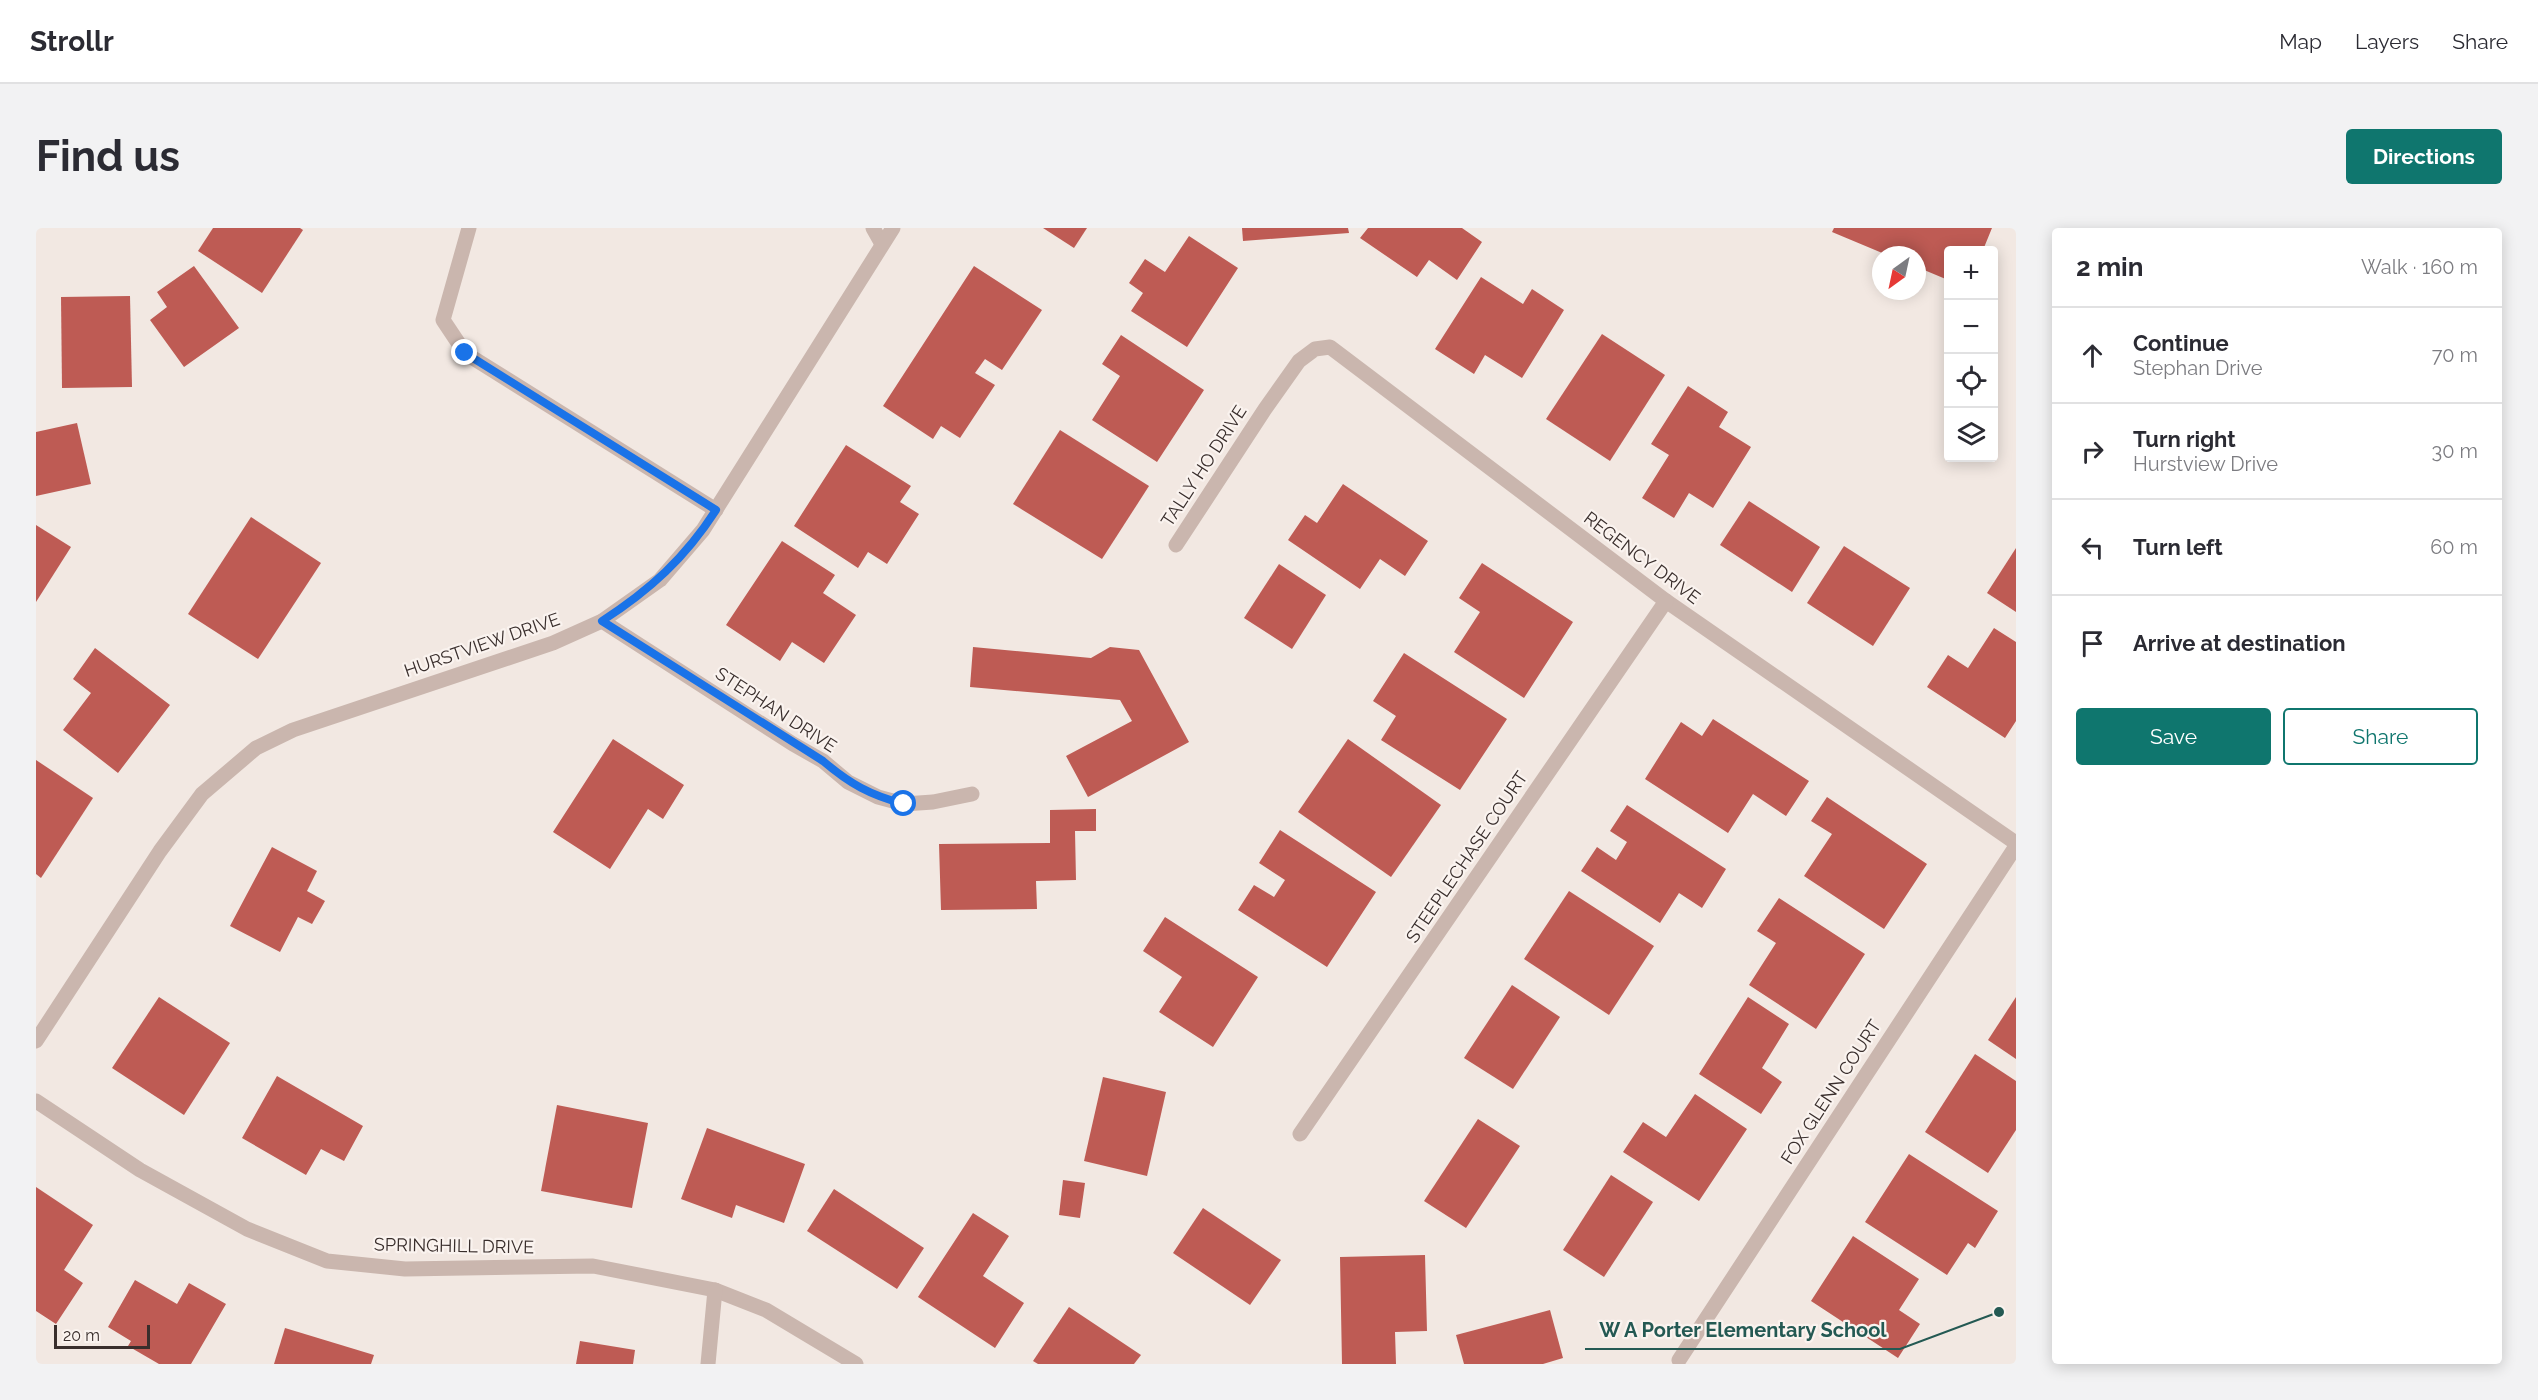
<!DOCTYPE html>
<html lang="en">
<head>
<meta charset="utf-8">
<style>
	:root { --surface:#fff; --page:#f2f2f3; --text:#2b2b33; --muted:#7c7c81; --line:#e1e1e2; --accent:#0f766e }
	body { margin:0; font-family:Raleway,sans-serif; background:var(--page); color:var(--text) }
	.controls { position:absolute; right:18px; top:18px; display:grid; overflow:hidden; border-radius:6px; box-shadow:0 3px 15px #0003 }
	.controls button { width:54px; height:54px; display:grid; place-items:center; padding:0; border:0; border-bottom:2px solid var(--line); background:var(--surface); color:var(--text); font:30px sans-serif }
	.compass { position:absolute; left:1836px; top:18px; width:54px; height:54px; border-radius:50%; background:var(--surface); box-shadow:0 3px 15px #0003; rotate:213deg }
	.scale { position:absolute; left:18px; bottom:15px; width:96px; box-sizing:border-box; padding-left:6px; border:3px solid #392e2c; border-top:0; font-size:16px; line-height:21px; white-space:nowrap; color:#392e2c; -webkit-text-stroke:4px #faf3ef; paint-order:stroke }
	.stop { position:absolute; width:18px; height:18px; margin:-14px; border:4px solid #1a73e8; border-radius:50%; background:#fff }
	.stop.end { background:#1a73e8; border-color:#fff; box-shadow:0 2px 6px #0008 }
	.list { margin:0; padding:0; list-style:none }
	h2 { display:flex; justify-content:space-between; align-items:center; height:78px; margin:0; padding:0 24px; font-size:26px }
	h2 small { font-size:20px; font-weight:400; color:var(--muted) }
	.list li { display:grid; grid-template-columns:39px 1fr auto; gap:18px; align-items:center; box-sizing:border-box; height:96px; padding:0 24px; border-top:2px solid var(--line) }
	.list b { display:block; font-size:22px; white-space:nowrap }
	.list p { margin:0; font-size:20px; white-space:nowrap; color:var(--muted) }
	.list em { font-size:20px; font-style:normal; color:var(--muted) }
	.actions { display:flex; gap:12px; padding:18px 24px }
	.actions a { flex:1; padding:14px 0; border:2px solid var(--accent); border-radius:6px; text-align:center; font-size:21px; color:var(--accent) }
	.actions .main { background:var(--accent); color:#fff }
	.icon { flex:none; width:33px; height:33px; fill:none; stroke:currentColor; stroke-width:2; stroke-linecap:round; stroke-linejoin:round }
	.map { position:relative; flex:none; width:1980px; height:1136px; overflow:hidden; border-radius:6px }
	header { display:flex; align-items:center; gap:36px; box-sizing:border-box; height:84px; padding:0 30px; background:var(--surface); border-bottom:2px solid var(--line) }
	header strong { font-size:28px }
	nav { display:flex; gap:33px; margin-inline-start:auto; font-size:21px }
	.intro { display:flex; align-items:center; justify-content:space-between; box-sizing:border-box; height:144px; padding:0 36px }
	h1 { margin:0; font-size:42px }
	.button { padding:15px 27px; border-radius:6px; background:var(--accent); color:#fff; font-size:21px; font-weight:700 }
	main { display:flex; gap:36px; padding:0 36px }
	aside { flex:1; background:var(--surface); border-radius:6px; box-shadow:0 3px 15px #0003 }
	.map>svg:first-child { display:block }
	.building { fill:#be5b54 }
	.lines { fill:none; stroke-linecap:round; stroke-linejoin:round }
	.minor { stroke:#cab6ae; stroke-width:15 }
	.route { stroke:#1a73e8; stroke-width:8 }
	.labels { text-anchor:middle; stroke-width:4.5; stroke-linejoin:round; paint-order:stroke }
	.street-label { font-size:18px; fill:#392e2c; stroke:#faf3ef }
	.leader { fill:none; stroke:#245953; stroke-width:2 }
	.callout-dot { fill:#245953; stroke:#faf3ef; stroke-width:2 }
	.callout-label { font-size:20px; text-anchor:middle; font-weight:bold; fill:#245953; stroke:#faf3ef; stroke-width:4.5; stroke-linejoin:round; paint-order:stroke }
</style>
</head>
<body>
<header>
<strong>Strollr</strong>
<nav><a>Map</a><a>Layers</a><a>Share</a></nav>
</header>
<div class="intro"><h1>Find us</h1><a class="button">Directions</a></div>
<main>
<div class="map">
<svg width="1980" height="1136" viewBox="0 0 1980 1136">
	<rect width="100%" height="100%" fill="#f2e8e2"/>
	<!-- building -->
	<g class="building">
		<polygon points="177,0 264,0 267,2 226,65 162,23"/>
		<polygon points="1007,0 1051,0 1038,20"/>
		<polygon points="1206,0 1312,0 1313,5 1207,13"/>
		<polygon points="1332,0 1426,0 1446,14 1421,52 1393,32 1381,49 1324,10"/>
		<polygon points="1798,0 1956,0 1947,22 1912,22 1912,52 1881,39 1881,27 1851,27 1796,4"/>
		<polygon points="1153,8 1202,40 1151,119 1095,83 1107,65 1093,55 1109,31 1129,44"/>
		<polygon points="158,38 203,100 148,139 114,92 131,79 121,64"/>
		<polygon points="938,38 1006,82 966,142 949,131 939,145 959,157 924,210 905,198 897,211 847,178"/>
		<polygon points="1445,49 1487,76 1496,61 1528,82 1486,150 1449,127 1438,146 1399,121"/>
		<polygon points="94,68 96,159 26,160 25,69"/>
		<polygon points="1566,106 1629,147 1574,233 1510,191"/>
		<polygon points="1085,107 1168,162 1121,234 1056,192 1084,148 1066,136"/>
		<polygon points="1652,158 1692,184 1683,199 1715,219 1677,280 1653,265 1638,290 1606,270 1633,227 1615,216"/>
		<polygon points="41,195 55,256 0,268 0,204"/>
		<polygon points="1024,202 1113,258 1066,331 977,276"/>
		<polygon points="810,217 875,258 864,274 883,286 851,336 832,324 822,340 758,298"/>
		<polygon points="1307,256 1392,313 1369,348 1344,331 1324,361 1252,312 1269,287 1281,295"/>
		<polygon points="1713,273 1784,319 1756,364 1684,317"/>
		<polygon points="215,289 285,335 222,431 152,386"/>
		<polygon points="0,297 35,319 0,374"/>
		<polygon points="746,313 799,347 787,365 820,387 788,435 756,414 744,433 690,397"/>
		<polygon points="1808,318 1874,360 1837,418 1771,375"/>
		<polygon points="1980,320 1980,384 1951,365"/>
		<polygon points="1446,335 1537,394 1488,470 1418,424 1444,384 1423,370"/>
		<polygon points="1243,336 1290,367 1256,421 1208,390"/>
		<polygon points="1958,400 1980,414 1980,493 1969,510 1891,459 1912,427 1932,440"/>
		<polygon points="937,419 1055,430 1074,419 1103,422 1153,514 1052,569 1030,528 1096,493 1084,472 934,459"/>
		<polygon points="59,420 134,477 82,545 27,502 55,465 37,451"/>
		<polygon points="1368,425 1471,491 1424,562 1345,512 1360,488 1337,473"/>
		<polygon points="1677,491 1773,553 1750,588 1717,566 1692,605 1609,551 1645,494 1666,508"/>
		<polygon points="577,511 648,557 627,591 612,581 574,641 517,604"/>
		<polygon points="1312,511 1405,577 1355,649 1262,584"/>
		<polygon points="0,532 57,570 5,650 0,646"/>
		<polygon points="1791,569 1891,636 1848,701 1768,648 1796,606 1775,593"/>
		<polygon points="1591,577 1690,641 1666,680 1643,665 1624,695 1545,643 1561,619 1580,632 1591,614 1574,603"/>
		<polygon points="1060,581 1060,603 1039,603 1040,652 1000,653 1001,681 905,682 903,616 1014,615 1014,582"/>
		<polygon points="1244,602 1340,664 1291,739 1202,682 1218,657 1238,669 1249,652 1223,635"/>
		<polygon points="236,619 281,643 271,663 289,673 276,696 262,689 244,724 194,698"/>
		<polygon points="1533,663 1618,718 1573,787 1488,731"/>
		<polygon points="1743,670 1829,726 1780,801 1713,757 1740,715 1721,703"/>
		<polygon points="1129,689 1222,749 1177,819 1123,784 1146,749 1107,723"/>
		<polygon points="1476,757 1524,789 1477,861 1428,830"/>
		<polygon points="123,769 194,815 148,887 76,840"/>
		<polygon points="1712,769 1753,796 1726,840 1746,854 1725,886 1663,846"/>
		<polygon points="1980,769 1980,831 1952,812"/>
		<polygon points="1939,826 1980,853 1980,902 1952,945 1889,904"/>
		<polygon points="241,848 327,898 308,933 285,921 270,947 206,910"/>
		<polygon points="1067,849 1130,864 1111,948 1048,933"/>
		<polygon points="1659,866 1711,901 1663,973 1587,924 1607,894 1630,909"/>
		<polygon points="521,877 612,895 596,980 505,963"/>
		<polygon points="1442,891 1484,918 1430,1000 1388,973"/>
		<polygon points="671,900 769,936 748,995 700,977 696,990 645,971"/>
		<polygon points="1873,926 1962,983 1939,1020 1932,1015 1911,1047 1829,994"/>
		<polygon points="1575,947 1617,974 1568,1049 1527,1022"/>
		<polygon points="1027,952 1049,955 1044,990 1023,987"/>
		<polygon points="0,959 57,997 28,1042 47,1055 20,1096 0,1083"/>
		<polygon points="798,961 888,1020 861,1061 771,1003"/>
		<polygon points="1167,980 1245,1032 1214,1077 1137,1025"/>
		<polygon points="937,985 973,1008 947,1048 988,1075 959,1120 882,1069"/>
		<polygon points="1817,1008 1883,1051 1863,1082 1884,1096 1862,1130 1775,1073"/>
		<polygon points="1389,1027 1391,1103 1359,1104 1360,1136 1306,1136 1304,1029"/>
		<polygon points="99,1052 141,1076 153,1055 190,1076 155,1136 123,1136 92,1118 95,1113 72,1099"/>
		<polygon points="1033,1079 1105,1127 1098,1136 1002,1136 997,1133"/>
		<polygon points="1514,1082 1527,1130 1507,1136 1428,1136 1420,1107"/>
		<polygon points="249,1100 338,1127 335,1136 238,1136"/>
		<polygon points="544,1113 599,1122 597,1136 540,1136"/>
	</g>
	<g class="lines">
		<!-- minor -->
		<g class="minor">
			<polyline points="433,0 407,92 429,125 680,282"/>
			<polyline points="837,0 846,16"/>
			<polyline points="1140,317 1229,181 1263,133 1279,121 1294,119 1630,373 1980,615"/>
			<polyline points="566,393 757,516 787,533 812,554 842,569 868,576 897,574 936,566"/>
			<polyline points="0,813 124,623 166,566 220,520 257,502 517,415 566,393 624,352 667,302 857,0"/>
			<polyline points="0,873 104,942 211,1001 291,1033 369,1041 557,1038 679,1062 730,1082 820,1136"/>
			<polyline points="1264,906 1630,373"/>
			<polyline points="1643,1132 1980,618"/>
			<polyline points="672,1136 679,1062"/>
		</g>
	</g>
	<g class="lines">
		<!-- route -->
		<path class="route" d="M429,125L680,282C649,330 614,362 566,393L787,533C814,556 834,567 868,576"/>
	</g>
	<g class="labels">
		<!-- street labels -->
		<g class="street-label">
			<text transform="translate(1168 238) rotate(-57)" y="6">TALLY HO DRIVE</text>
			<text transform="translate(1606 330) rotate(37)" y="6">REGENCY DRIVE</text>
			<text transform="translate(446 417) rotate(-19)" y="6">HURSTVIEW DRIVE</text>
			<text transform="translate(740 482) rotate(33)" y="6">STEPHAN DRIVE</text>
			<text transform="translate(1431 629) rotate(-56)" y="6">STEEPLECHASE COURT</text>
			<text transform="translate(1795 864) rotate(-57)" y="6">FOX GLENN COURT</text>
			<text transform="translate(418 1018) rotate(1)" y="6">SPRINGHILL DRIVE</text>
		</g>
	</g>
	<!-- callouts -->
	<path class="leader" d="M1963 1084L1864 1121H1549"/>
	<circle class="callout-dot" cx="1963" cy="1084" r="6"/>
	<g class="callout-label">
		<text x="1707" y="1109">W A Porter Elementary School</text>
	</g>
</svg>
<div class="controls">
<button>+</button>
<button>−</button>
<button><svg class="icon" aria-label="locate" viewBox="0 0 24 24"><circle cx="12" cy="12" r="6"/><path d="M12 2v4M12 18v4M2 12h4M18 12h4"/></svg></button>
<button><svg class="icon" aria-label="layers" viewBox="0 0 24 24"><path d="M12 4l9 5-9 5-9-5zM3 14l9 5 9-5"/></svg></button>
</div>
<svg class="compass" viewBox="-18 -18 36 36"><path d="M0-13l5 13h-10z" fill="#e53935"/><path d="M0 13l5-13h-10z" fill="#7c7c81"/></svg>
<div class="scale">20 m</div>
<div class="stop" style="left:868px;top:576px"></div>
<div class="stop end" style="left:429px;top:125px"></div>
</div>
<aside>
<h2>2 min<small>Walk · 160 m</small></h2>
<ul class="list">
<li><svg class="icon" aria-label="ahead" viewBox="0 0 24 24"><path d="M12 20V5M6 11l6-6 6 6"/></svg><div><b>Continue</b><p>Stephan Drive</p></div><em>70 m</em></li>
<li><svg class="icon" aria-label="right" viewBox="0 0 24 24"><path d="M7 20v-9h11M14 6l5 5-5 5"/></svg><div><b>Turn right</b><p>Hurstview Drive</p></div><em>30 m</em></li>
<li><svg class="icon" aria-label="left" viewBox="0 0 24 24"><path d="M17 20v-9H6M10 6l-5 5 5 5"/></svg><div><b>Turn left</b></div><em>60 m</em></li>
<li><svg class="icon" aria-label="arrive" viewBox="0 0 24 24"><path d="M6 21V4h12l-3 4 3 4H6"/></svg><div><b>Arrive at destination</b></div></li>
</ul>
<div class="actions"><a class="main">Save</a><a>Share</a></div>
</aside>
</main>
</body>
</html>
